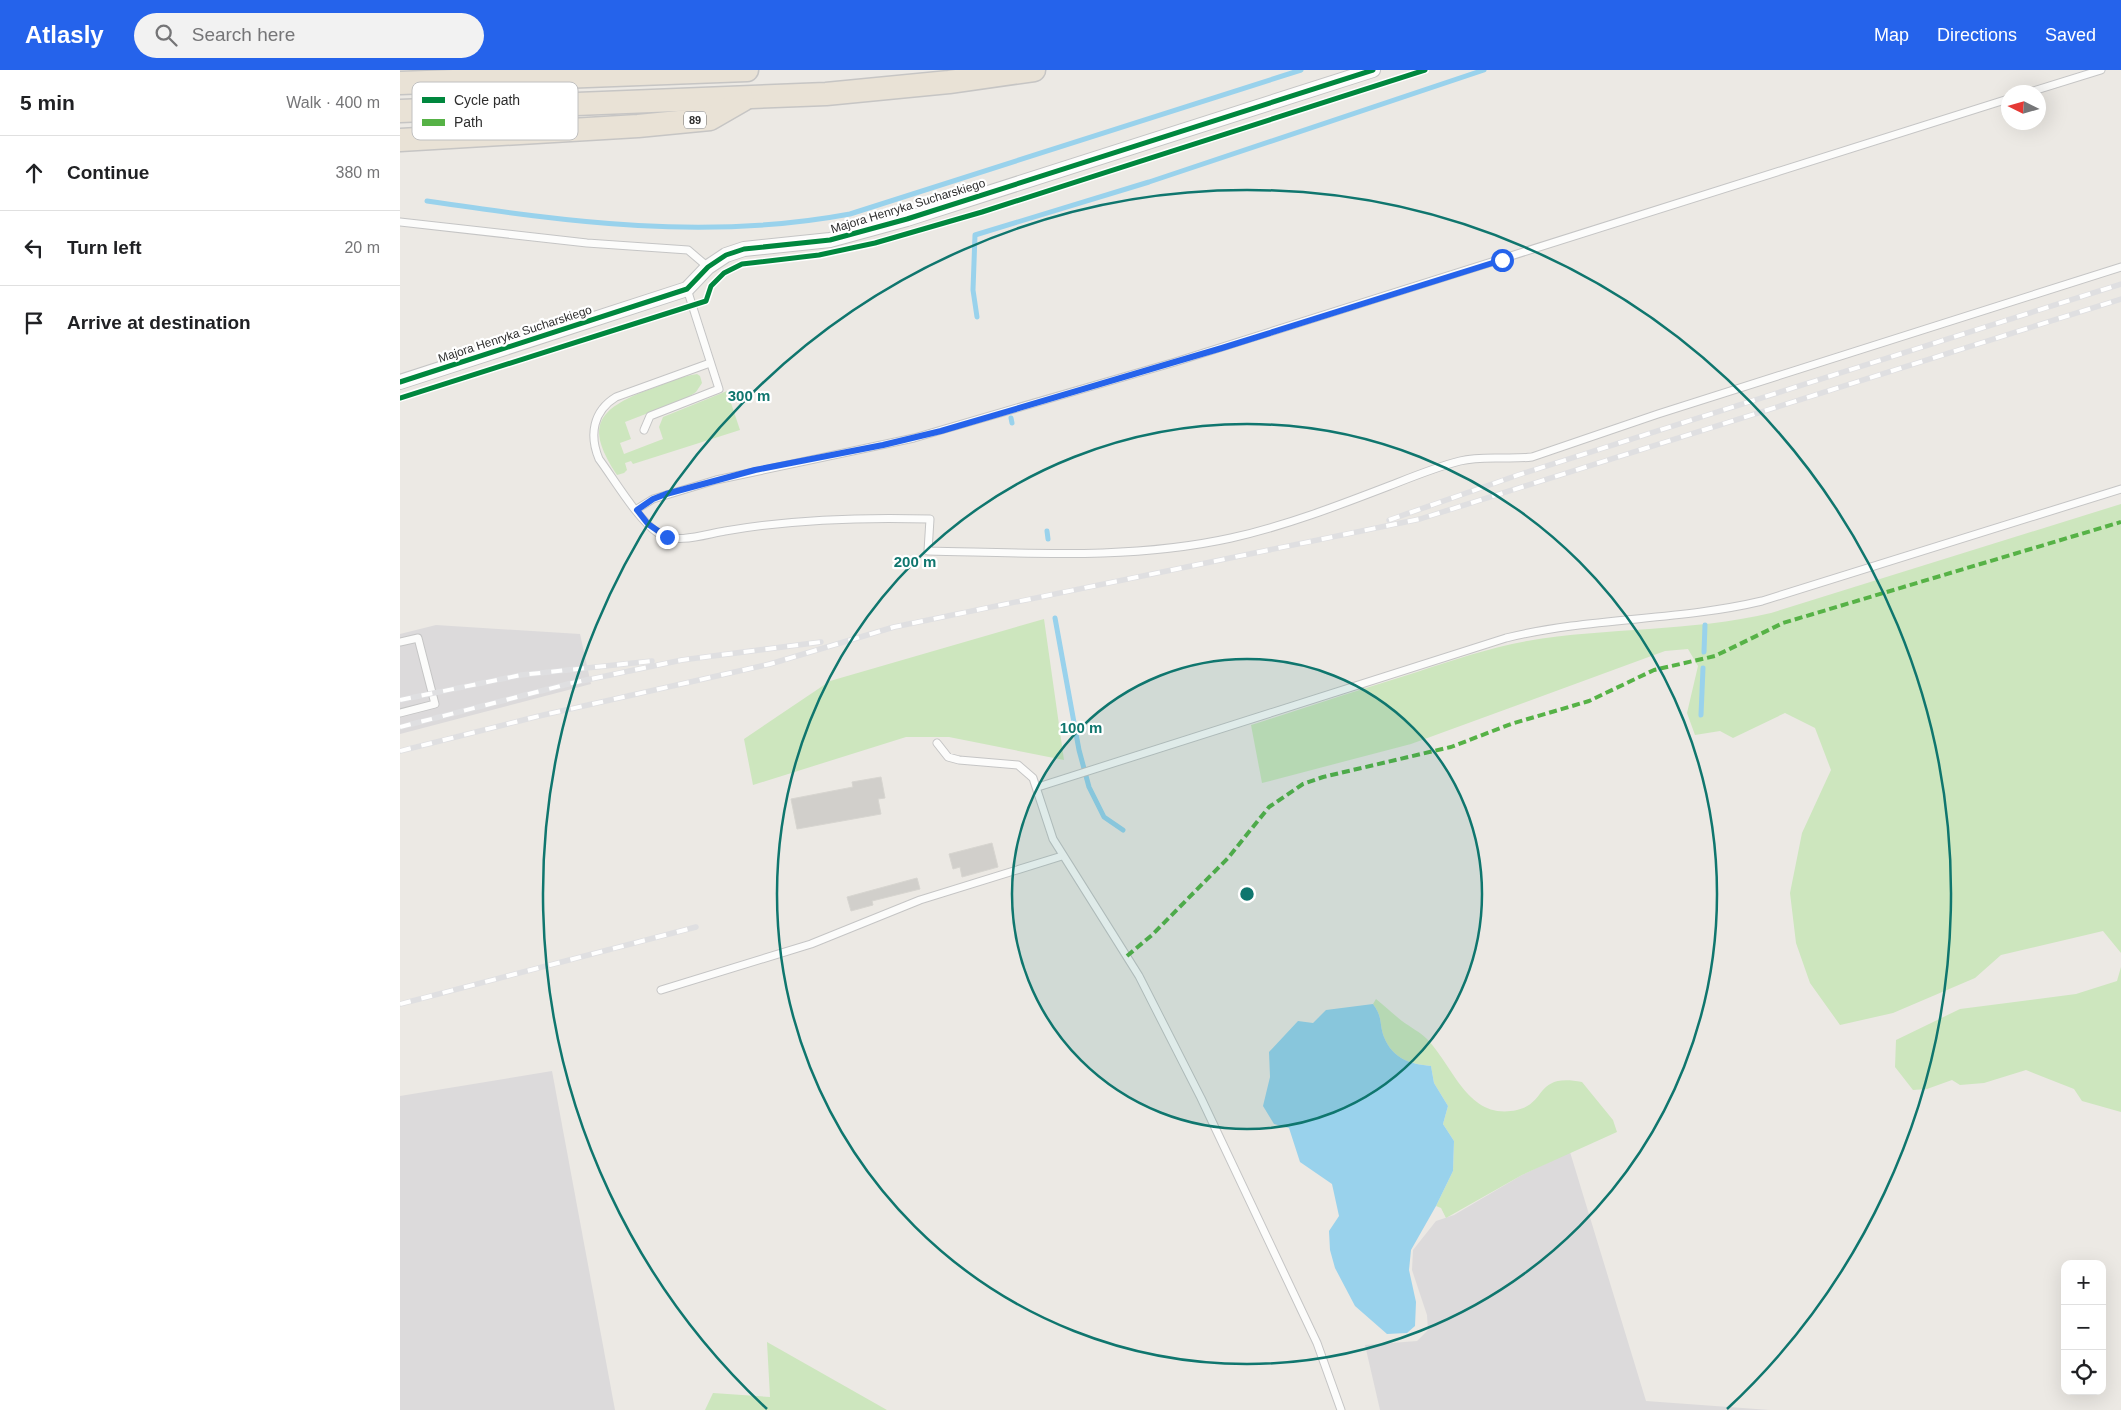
<!DOCTYPE html>
<html lang="en">
<head>
<meta charset="utf-8">
<style>
	:root { --surface:#fff; --page:#f2f2f2; --text:#202124; --muted:#757577; --line:#e0e0e0; --accent:#2563eb }
	body { margin:0; font-family:Helvetica,sans-serif; background:var(--page); color:var(--text) }
	.controls { position:absolute; right:15px; bottom:15px; display:grid; overflow:hidden; border-radius:10px; box-shadow:0 5px 20px #0002 }
	.controls button { width:45px; height:45px; display:grid; place-items:center; padding:0; border:0; border-bottom:1px solid var(--line); background:var(--surface); color:var(--text); font:25px sans-serif }
	.compass { position:absolute; left:1601px; top:15px; width:45px; height:45px; border-radius:50%; background:var(--surface); box-shadow:0 5px 20px #0002; rotate:275deg }
	.stop { position:absolute; width:15px; height:15px; margin:-11px; border:4px solid #2563eb; border-radius:50%; background:#fff }
	.stop.end { background:#2563eb; border-color:#fff; box-shadow:0 1px 5px #0008 }
	.list { margin:0; padding:0; list-style:none }
	h2 { display:flex; justify-content:space-between; align-items:center; height:65px; margin:0; padding:0 20px; font-size:21px }
	h2 small { font-size:16px; font-weight:400; color:var(--muted) }
	.list li { display:grid; grid-template-columns:32px 1fr auto; gap:15px; align-items:center; box-sizing:border-box; height:75px; padding:0 20px; border-top:1px solid var(--line) }
	.list b { display:block; font-size:19px; white-space:nowrap }
	.list em { font-size:16px; font-style:normal; color:var(--muted) }
	.icon { flex:none; width:28px; height:28px; fill:none; stroke:currentColor; stroke-width:2; stroke-linecap:round; stroke-linejoin:round }
	.map { position:relative; flex:none; width:1721px; height:1340px; overflow:hidden }
	header { display:flex; align-items:center; gap:30px; box-sizing:border-box; height:70px; padding:0 25px; background:var(--accent); color:#fff }
	header strong { font-size:24px }
	nav { display:flex; gap:28px; margin-inline-start:auto; font-size:18px }
	.search { width:350px; height:45px; background:var(--page); display:flex; align-items:center; gap:12px; box-sizing:border-box; padding:0 18px; border-radius:28px; color:var(--muted); font-size:19px }
	main { display:flex }
	aside { flex:1; background:var(--surface) }
	.map>svg:first-child { display:block }
	.industrial { fill:#dcdadb }
	.green { fill:#cde6be }
	.water { fill:#99d2ec }
	.lines { fill:none; stroke-linecap:round; stroke-linejoin:round }
	.stream { stroke:#99d2ec; stroke-width:5 }
	.building { fill:#d1cfcb; stroke:#d7d5d0 }
	.service-casing { stroke:#c5c5c5; stroke-width:9 }
	.minor-casing { stroke:#c5c5c5; stroke-width:16 }
	.trunk-casing { stroke:#c6c5c4; stroke-width:25 }
	.service { stroke:#fcfcfb; stroke-width:7 }
	.minor { stroke:#fcfcfb; stroke-width:14 }
	.trunk { stroke:#e9e2d6; stroke-width:22 }
	.rail-casing { stroke:#dfdfe1; stroke-width:5.5 }
	.rail { stroke:#fff; stroke-width:4; stroke-dasharray:11; stroke-linecap:butt }
	.quiet { stroke:#56b246; stroke-width:4; stroke-dasharray:8 4; stroke-linecap:butt }
	.cycleway-casing { stroke:#fff; stroke-width:8 }
	.cycleway { stroke:#00873e; stroke-width:5 }
	.route { stroke:#2563eb; stroke-width:6 }
	.ring { fill:none; stroke:#0f766e; stroke-width:2.5 }
	.labels { text-anchor:middle; stroke-width:4.5; stroke-linejoin:round; paint-order:stroke }
	.shield { fill:#fff; stroke:#6d6d6d; stroke-width:1 }
	.shield-label { font-size:11px; font-weight:bold; fill:#2e2e2e }
	.street-label { font-size:12px; fill:#2e2e2e; stroke:#fff }
	.key { fill:#fff; stroke:#c0c0c0; stroke-width:1 }
	.key-label { font-size:14px; fill:#2e2e2e }
	.centre { fill:#0f766e; stroke:#fff; stroke-width:2.5 }
	.ring-label { font-size:15px; text-anchor:middle; font-weight:bold; fill:#0f766e; stroke:#fff; stroke-width:4.5; stroke-linejoin:round; paint-order:stroke }
</style>
</head>
<body>
<header>
<strong>Atlasly</strong>
<div class="search"><svg class="icon" aria-label="search" viewBox="0 0 24 24"><circle cx="10" cy="10" r="6"/><path d="M15 15l6 6"/></svg>Search here</div>
<nav><a>Map</a><a>Directions</a><a>Saved</a></nav>
</header>
<main>
<aside>
<h2>5 min<small>Walk · 400 m</small></h2>
<ul class="list">
<li><svg class="icon" aria-label="ahead" viewBox="0 0 24 24"><path d="M12 20V5M6 11l6-6 6 6"/></svg><div><b>Continue</b></div><em>380 m</em></li>
<li><svg class="icon" aria-label="left" viewBox="0 0 24 24"><path d="M17 20v-9H6M10 6l-5 5 5 5"/></svg><div><b>Turn left</b></div><em>20 m</em></li>
<li><svg class="icon" aria-label="arrive" viewBox="0 0 24 24"><path d="M6 21V4h12l-3 4 3 4H6"/></svg><div><b>Arrive at destination</b></div></li>
</ul>
</aside>
<div class="map">
<svg width="1721" height="1340" viewBox="0 0 1721 1340">
	<rect width="100%" height="100%" fill="#ece9e4"/>
	<!-- industrial -->
	<g class="industrial">
		<polygon points="36,555 180,564 191,614 0,664 0,564"/>
		<polygon points="152,1001 215,1340 0,1340 0,1026"/>
		<polygon points="1170,1082 1246,1331 1370,1340 980,1340 965,1275 1017,1271 1028,1260 1027,1245 1012,1200 1013,1180 1036,1151 1054,1145 1122,1105"/>
	</g>
	<!-- green -->
	<g class="green">
		<path d="M297,304L300,306L302,313L296,322L287,328L225,352L231,369L220,373L224,384L263,369L259,357L263,347L327,321L340,360L233,394L231,391L225,393L227,400L224,403L217,405C187,359 194,341 245,321C262,315 279,307 297,304Z"/>
		<path d="M1721,434V883L1703,861L1601,885L1575,908L1493,943L1440,955L1410,913L1396,873L1390,823L1402,763L1431,700L1415,658L1385,643L1333,668L1320,661L1295,665L1287,643L1298,596L1288,579L1265,581L1011,674L862,713L851,655C907,637 962,619 1017,602C1053,590 1089,578 1127,571C1208,557 1291,562 1371,543Z"/>
		<polygon points="644,549 664,690 549,667 506,667 353,715 344,669 430,611"/>
		<polygon points="1721,897 1721,1042 1682,1031 1674,1019 1626,1000 1584,1013 1560,1015 1552,1010 1527,1019 1513,1020 1495,997 1496,970 1560,939 1676,924 1717,911"/>
		<path d="M976,929C985,936 993,944 1002,951C1010,957 1020,962 1027,969C1054,997 1068,1051 1117,1040C1148,1033 1134,1003 1182,1012L1213,1050L1217,1062L1122,1105L1046,1148L1041,1138L1036,1136L1053,1101L1054,1071L1043,1054L1048,1036L1034,1013L1031,996C1010,994 993,989 984,967C979,954 983,947 973,934Z"/>
		<polygon points="367,1272 487,1340 305,1340 313,1323 370,1327"/>
	</g>
	<!-- water -->
	<path class="water" d="M973,934C983,947 979,954 984,967C993,989 1010,994 1031,996L1034,1013L1048,1036L1043,1054L1054,1071L1053,1101L1036,1136L1011,1180L1009,1200L1016,1232L1015,1256L1007,1263L987,1264L955,1236L935,1198L930,1180L929,1161L939,1146L932,1114L900,1092L889,1058L874,1054L863,1036L870,1007L869,982L898,951L913,953L926,940Z"/>
	<g class="lines">
		<!-- stream -->
		<g class="stream">
			<path d="M27,131C171,152 305,171 450,144L901,0"/>
			<polyline points="577,247 573,220 575,165 749,112 1084,0"/>
			<polyline points="611,348 612,353"/>
			<polyline points="647,461 648,469"/>
			<polyline points="655,548 679,680 689,717 704,747 723,760"/>
			<polyline points="1304,582 1305,555"/>
			<polyline points="1301,645 1303,598"/>
		</g>
	</g>
	<!-- building -->
	<g class="building">
		<polygon points="481,707 485,728 478,729 481,744 397,759 391,729 453,717 452,712"/>
		<polygon points="592,773 598,797 562,807 560,797 553,799 549,784"/>
		<polygon points="517,808 520,819 472,831 473,835 451,841 447,827"/>
	</g>
	<g class="lines">
		<defs>
			<g id="service">
				<polyline points="1630,22 1701,0"/>
				<polyline points="0,152 187,173 288,180 308,197"/>
				<path d="M310,293L216,327C193,341 189,365 199,389C214,409 238,450 258,463C276,475 306,464 325,461C394,449 461,447 530,449L528,481C630,483 731,490 831,468C885,456 937,436 989,416C1012,407 1036,397 1060,391C1083,385 1108,390 1132,387L1258,344L1721,197"/>
				<polyline points="244,360 250,346 319,319 287,219"/>
				<polyline points="237,439 253,429 316,410 514,368 775,292 1608,29"/>
				<polyline points="0,572 18,568 35,634 0,643"/>
				<polyline points="537,673 548,687 559,690 618,695 633,708 653,769 739,906 801,1028 917,1273 941,1340"/>
				<path d="M638,717L1106,568C1191,547 1278,551 1362,531L1721,419"/>
				<polyline points="261,920 411,874 520,830 662,786"/>
			</g>
			<polyline id="minor" points="0,312 287,219 308,197 326,185 344,179 430,170 507,149 973,0"/>
			<g id="trunk">
				<polyline points="0,13 347,0"/>
				<polyline points="0,41 426,24 549,12 634,0"/>
				<polyline points="0,70 238,56 310,49 343,30"/>
			</g>
		</defs>
		<!-- service casing -->
		<use href="#service" class="service-casing"/>
		<!-- minor casing -->
		<use href="#minor" class="minor-casing"/>
		<!-- trunk casing -->
		<use href="#trunk" class="trunk-casing"/>
		<!-- service -->
		<use href="#service" class="service"/>
		<!-- minor -->
		<use href="#minor" class="minor"/>
		<!-- trunk -->
		<use href="#trunk" class="trunk"/>
		<defs>
			<g id="rail">
				<polyline points="989,450 1118,405 1721,214"/>
				<polyline points="0,630 121,605 252,591"/>
				<polyline points="0,657 172,613 282,590 421,572"/>
				<polyline points="0,681 139,646 370,594 494,557 1020,449 1721,229"/>
				<polyline points="0,934 296,857"/>
			</g>
		</defs>
		<!-- rail casing -->
		<use href="#rail" class="rail-casing"/>
		<!-- rail -->
		<use href="#rail" class="rail"/>
		<!-- quiet -->
		<polyline class="quiet" points="727,886 752,865 828,788 869,737 903,714 923,707 1051,677 1111,654 1189,631 1254,600 1315,586 1383,553 1721,452"/>
		<defs>
			<g id="cycleway">
				<polyline points="0,312 287,219 308,197 326,185 344,179 430,170 507,149 973,0"/>
				<polyline points="0,328 306,231 311,216 324,203 342,194 419,185 475,173 582,142 1025,0"/>
			</g>
		</defs>
		<!-- cycleway casing -->
		<use href="#cycleway" class="cycleway-casing"/>
		<!-- cycleway -->
		<use href="#cycleway" class="cycleway"/>
	</g>
	<g class="lines">
		<!-- route -->
		<polyline class="route" points="267,467 248,454 237,440 253,429 266,424 355,400 483,375 541,361 822,278 1102,190"/>
	</g>
	<!-- distance rings -->
	<circle cx="847" cy="824" r="235" fill="#0f766e" fill-opacity=".12"/>
	<g class="ring">
		<circle cx="847" cy="824" r="235"/>
		<circle cx="847" cy="824" r="470"/>
		<path d="M367 1339A704 704 0 1 1 1327 1339"/>
	</g>
	<g class="labels">
		<!-- shield labels -->
		<rect class="shield" x="284" y="41.5" width="22" height="17" rx="4"/>
		<g class="shield-label">
			<text x="295" y="54">89</text>
		</g>
		<!-- street labels -->
		<g class="street-label">
			<text transform="translate(508 136) rotate(-17)" y="4">Majora Henryka Sucharskiego</text>
			<text transform="translate(115 264) rotate(-18)" y="4">Majora Henryka Sucharskiego</text>
		</g>
	</g>
	<!-- legend -->
	<rect x="12" y="12" width="166" height="58" rx="8" class="key"/>
	<rect x="22" y="27" width="23" height="6" fill="#00873e"/>
	<rect x="22" y="49" width="23" height="7" fill="#56b246"/>
	<g class="key-label">
		<text x="54" y="35">Cycle path</text>
		<text x="54" y="57">Path</text>
	</g>
	<circle cx="847" cy="824" r="8" class="centre"/>
	<g class="ring-label">
		<text x="349" y="331">300 m</text>
		<text x="515" y="497">200 m</text>
		<text x="681" y="663">100 m</text>
	</g>
</svg>
<div class="controls">
<button>+</button>
<button>−</button>
<button><svg class="icon" aria-label="locate" viewBox="0 0 24 24"><circle cx="12" cy="12" r="6"/><path d="M12 2v4M12 18v4M2 12h4M18 12h4"/></svg></button>
</div>
<svg class="compass" viewBox="-18 -18 36 36"><path d="M0-13l5 13h-10z" fill="#e53935"/><path d="M0 13l5-13h-10z" fill="#757577"/></svg>
<div class="stop" style="left:1102px;top:190px"></div>
<div class="stop end" style="left:267px;top:467px"></div>
</div>
</main>
</body>
</html>
